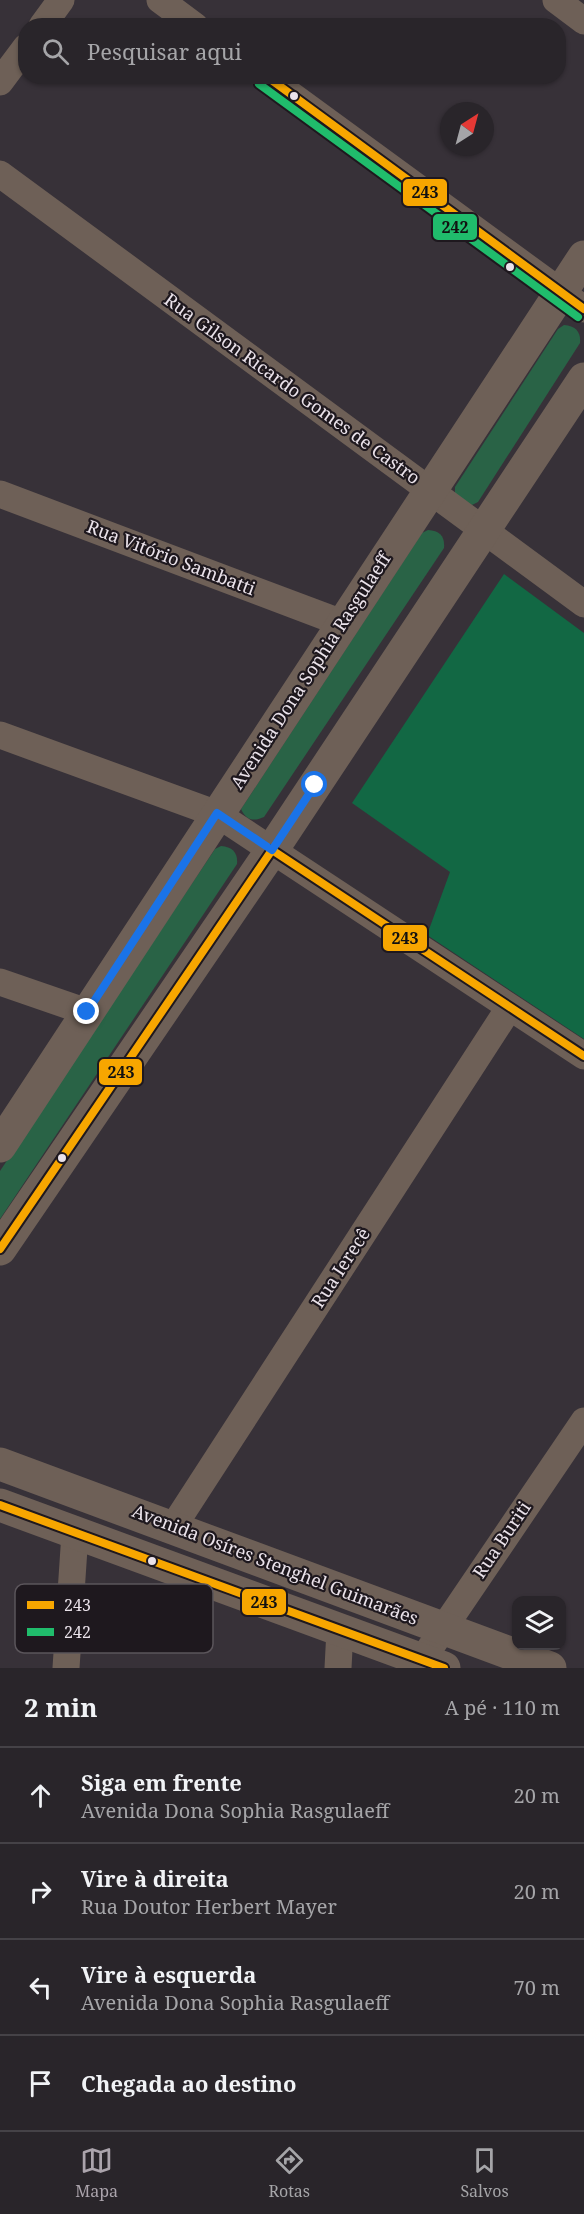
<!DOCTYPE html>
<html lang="pt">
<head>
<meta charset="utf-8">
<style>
	:root { --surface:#29252a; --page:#312d32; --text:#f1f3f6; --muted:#a5a5a8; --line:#454247; --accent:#aba4ac }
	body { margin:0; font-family:"Noto Serif",serif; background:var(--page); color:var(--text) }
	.controls { position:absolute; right:18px; bottom:18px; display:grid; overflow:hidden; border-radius:12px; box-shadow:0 2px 4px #0004 }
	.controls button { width:54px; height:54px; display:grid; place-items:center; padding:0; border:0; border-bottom:2px solid var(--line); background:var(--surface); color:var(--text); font:30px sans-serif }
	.compass { position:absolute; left:440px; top:102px; width:54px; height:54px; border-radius:50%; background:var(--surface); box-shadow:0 2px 4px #0004; rotate:36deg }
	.stop { position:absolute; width:18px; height:18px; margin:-14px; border:4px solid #1a73e8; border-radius:50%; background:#fff }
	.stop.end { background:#1a73e8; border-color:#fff; box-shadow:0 2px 6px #0008 }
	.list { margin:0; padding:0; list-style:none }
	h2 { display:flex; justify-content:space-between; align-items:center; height:78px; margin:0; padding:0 24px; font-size:26px }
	h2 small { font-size:20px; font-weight:400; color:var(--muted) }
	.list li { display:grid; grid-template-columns:39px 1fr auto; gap:18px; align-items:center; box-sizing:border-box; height:96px; padding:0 24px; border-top:2px solid var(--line) }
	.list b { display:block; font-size:22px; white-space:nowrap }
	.list p { margin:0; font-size:20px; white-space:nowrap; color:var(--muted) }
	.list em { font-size:20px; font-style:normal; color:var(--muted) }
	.icon { flex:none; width:33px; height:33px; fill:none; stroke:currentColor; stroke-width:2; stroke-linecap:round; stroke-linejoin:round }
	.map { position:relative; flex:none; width:584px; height:1668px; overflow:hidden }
	.search { position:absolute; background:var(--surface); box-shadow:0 2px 4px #0004; left:18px; right:18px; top:18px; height:66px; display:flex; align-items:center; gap:15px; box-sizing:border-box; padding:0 21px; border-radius:24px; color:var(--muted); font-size:22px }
	.sheet { height:462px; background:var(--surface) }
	nav { display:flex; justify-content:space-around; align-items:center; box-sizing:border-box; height:84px; border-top:2px solid var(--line); background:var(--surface); font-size:16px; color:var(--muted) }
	nav a { display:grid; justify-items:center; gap:3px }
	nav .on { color:var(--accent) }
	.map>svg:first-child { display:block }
	.green { fill:#296346 }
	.forest { fill:#126844 }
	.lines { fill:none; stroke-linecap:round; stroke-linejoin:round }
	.minor { stroke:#6e6057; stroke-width:27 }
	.tertiary { stroke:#6e6057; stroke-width:33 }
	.bus-1-casing { stroke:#1e181e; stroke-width:12 }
	.bus-2-casing { stroke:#1e181e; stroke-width:12 }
	.bus-1 { stroke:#f7a600; stroke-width:8 }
	.bus-2 { stroke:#20bc6c; stroke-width:8 }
	.route { stroke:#1a73e8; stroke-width:8 }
	.bus-dot { fill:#eae2ea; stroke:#1e181e; stroke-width:2 }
	.labels { text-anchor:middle; stroke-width:4.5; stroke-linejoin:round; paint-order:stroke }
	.street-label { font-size:18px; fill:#eae2ea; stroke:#1e181e }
	.key { fill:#1e181e; stroke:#5b555b; stroke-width:1.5 }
	.key-label { font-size:16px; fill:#eae2ea }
	.line-badge { stroke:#1e181e; stroke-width:2 }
	.pale-badge-label { font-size:16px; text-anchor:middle; font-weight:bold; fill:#111 }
</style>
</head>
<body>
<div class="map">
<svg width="584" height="1668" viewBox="0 0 584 1668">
	<rect width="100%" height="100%" fill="#373138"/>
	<!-- green -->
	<g class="green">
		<path d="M564,325C576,326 581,332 580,343L478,502L472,505L455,494V487L558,329Z"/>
		<path d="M428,530C440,531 445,536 444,548L264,817C253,822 246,820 241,809L422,533Z"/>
		<path d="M221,846C233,847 238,853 237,864L0,1219V1171L215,849Z"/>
	</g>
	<!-- forest -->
	<polygon class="forest" points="504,574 584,633 584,1039 427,935 450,872 352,803"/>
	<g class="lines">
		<!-- minor -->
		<g class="minor">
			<polyline points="160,0 195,26"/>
			<polyline points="556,0 584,21"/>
			<polyline points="42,26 61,0"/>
			<polyline points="265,76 584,309"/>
			<polyline points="0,82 26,47"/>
			<polyline points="0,174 584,604"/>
			<polyline points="0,494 342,623"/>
			<polyline points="0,735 217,814 584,1056"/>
			<polyline points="0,982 87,1012"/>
			<polyline points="173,1527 509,1008"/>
			<polyline points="422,1660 584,1421"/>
			<polyline points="66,1668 75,1533"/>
			<polyline points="338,1668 340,1630"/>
		</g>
		<!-- tertiary -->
		<g class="tertiary">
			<polyline points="0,1146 584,257"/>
			<polyline points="0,1249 272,850 584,379"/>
			<polyline points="0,1464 550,1668"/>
			<polyline points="0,1505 444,1668"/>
		</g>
		<defs>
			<g id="bus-1">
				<polyline points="266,76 584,309"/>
				<polyline points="0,1249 272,850 584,1056"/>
				<polyline points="0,1505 444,1668"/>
			</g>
			<polyline id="bus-2" points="259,84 578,317"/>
		</defs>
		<!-- bus-1 casing -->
		<use href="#bus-1" class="bus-1-casing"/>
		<!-- bus-2 casing -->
		<use href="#bus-2" class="bus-2-casing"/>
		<!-- bus-1 -->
		<use href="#bus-1" class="bus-1"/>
		<!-- bus-2 -->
		<use href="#bus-2" class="bus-2"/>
	</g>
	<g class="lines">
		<!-- route -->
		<polyline class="route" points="87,1012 217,813 272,850 315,785"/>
	</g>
	<!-- markers -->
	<g class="bus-dot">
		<circle cx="294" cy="96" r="5"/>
		<circle cx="510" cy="267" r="5"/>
		<circle cx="62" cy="1158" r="5"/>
		<circle cx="152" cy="1561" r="5"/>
	</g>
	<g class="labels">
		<!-- street labels -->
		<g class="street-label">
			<text transform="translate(292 389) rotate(36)" y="6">Rua Gilson Ricardo Gomes de Castro</text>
			<text transform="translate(171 558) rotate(21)" y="6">Rua Vitório Sambatti</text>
			<text transform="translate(311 671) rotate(-57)" y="6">Avenida Dona Sophia Rasgulaeff</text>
			<text transform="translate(341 1268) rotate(-57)" y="6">Rua Ierecê</text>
			<text transform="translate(502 1540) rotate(-56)" y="6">Rua Buriti</text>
			<text transform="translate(275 1565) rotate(21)" y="6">Avenida Osíres Stenghel Guimarães</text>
		</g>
	</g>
	<!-- legend -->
	<rect x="15" y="1584" width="198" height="69" rx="9" class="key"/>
	<rect x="27" y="1601" width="27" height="8" fill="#f7a600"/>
	<rect x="27" y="1628" width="27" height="8" fill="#20bc6c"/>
	<g class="key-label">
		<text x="64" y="1611">243</text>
		<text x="64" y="1638">242</text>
	</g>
	<g class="line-badge">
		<rect x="402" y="178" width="46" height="29" rx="6" fill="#f7a600"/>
		<rect x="432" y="213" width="46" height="28" rx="6" fill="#20bc6c"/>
		<rect x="382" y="924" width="46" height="28" rx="6" fill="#f7a600"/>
		<rect x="98" y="1058" width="45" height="28" rx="6" fill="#f7a600"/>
		<rect x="241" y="1588" width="46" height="28" rx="6" fill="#f7a600"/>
	</g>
	<g class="pale-badge-label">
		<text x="425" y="198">243</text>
		<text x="455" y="233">242</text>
		<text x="405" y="944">243</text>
		<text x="121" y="1078">243</text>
		<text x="264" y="1608">243</text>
	</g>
</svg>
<div class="controls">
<button><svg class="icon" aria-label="layers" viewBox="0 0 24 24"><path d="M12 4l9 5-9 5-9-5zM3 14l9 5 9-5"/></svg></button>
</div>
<svg class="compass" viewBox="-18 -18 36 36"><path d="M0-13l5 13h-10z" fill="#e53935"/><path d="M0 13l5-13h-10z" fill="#a5a5a8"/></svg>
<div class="stop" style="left:315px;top:785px"></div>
<div class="stop end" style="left:87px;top:1012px"></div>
<div class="search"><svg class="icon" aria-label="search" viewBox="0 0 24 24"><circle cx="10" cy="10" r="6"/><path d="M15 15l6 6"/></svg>Pesquisar aqui</div>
</div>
<section class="sheet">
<h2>2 min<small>A pé · 110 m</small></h2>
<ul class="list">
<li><svg class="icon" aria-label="ahead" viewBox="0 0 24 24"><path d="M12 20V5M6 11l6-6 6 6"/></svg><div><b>Siga em frente</b><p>Avenida Dona Sophia Rasgulaeff</p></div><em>20 m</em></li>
<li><svg class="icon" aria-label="right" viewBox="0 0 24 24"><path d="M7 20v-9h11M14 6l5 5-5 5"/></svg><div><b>Vire à direita</b><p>Rua Doutor Herbert Mayer</p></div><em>20 m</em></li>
<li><svg class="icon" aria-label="left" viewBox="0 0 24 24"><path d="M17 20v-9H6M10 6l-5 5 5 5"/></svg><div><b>Vire à esquerda</b><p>Avenida Dona Sophia Rasgulaeff</p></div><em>70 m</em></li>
<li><svg class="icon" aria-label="arrive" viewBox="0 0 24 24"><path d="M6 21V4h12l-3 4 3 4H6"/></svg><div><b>Chegada ao destino</b></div></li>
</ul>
</section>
<nav>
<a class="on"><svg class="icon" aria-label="map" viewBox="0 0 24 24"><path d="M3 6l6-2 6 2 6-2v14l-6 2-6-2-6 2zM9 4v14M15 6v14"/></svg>Mapa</a>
<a><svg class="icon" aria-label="directions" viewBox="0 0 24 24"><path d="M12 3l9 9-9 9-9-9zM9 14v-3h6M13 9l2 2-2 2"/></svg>Rotas</a>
<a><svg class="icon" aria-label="saved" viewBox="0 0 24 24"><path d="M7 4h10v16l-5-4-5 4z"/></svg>Salvos</a>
</nav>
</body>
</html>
